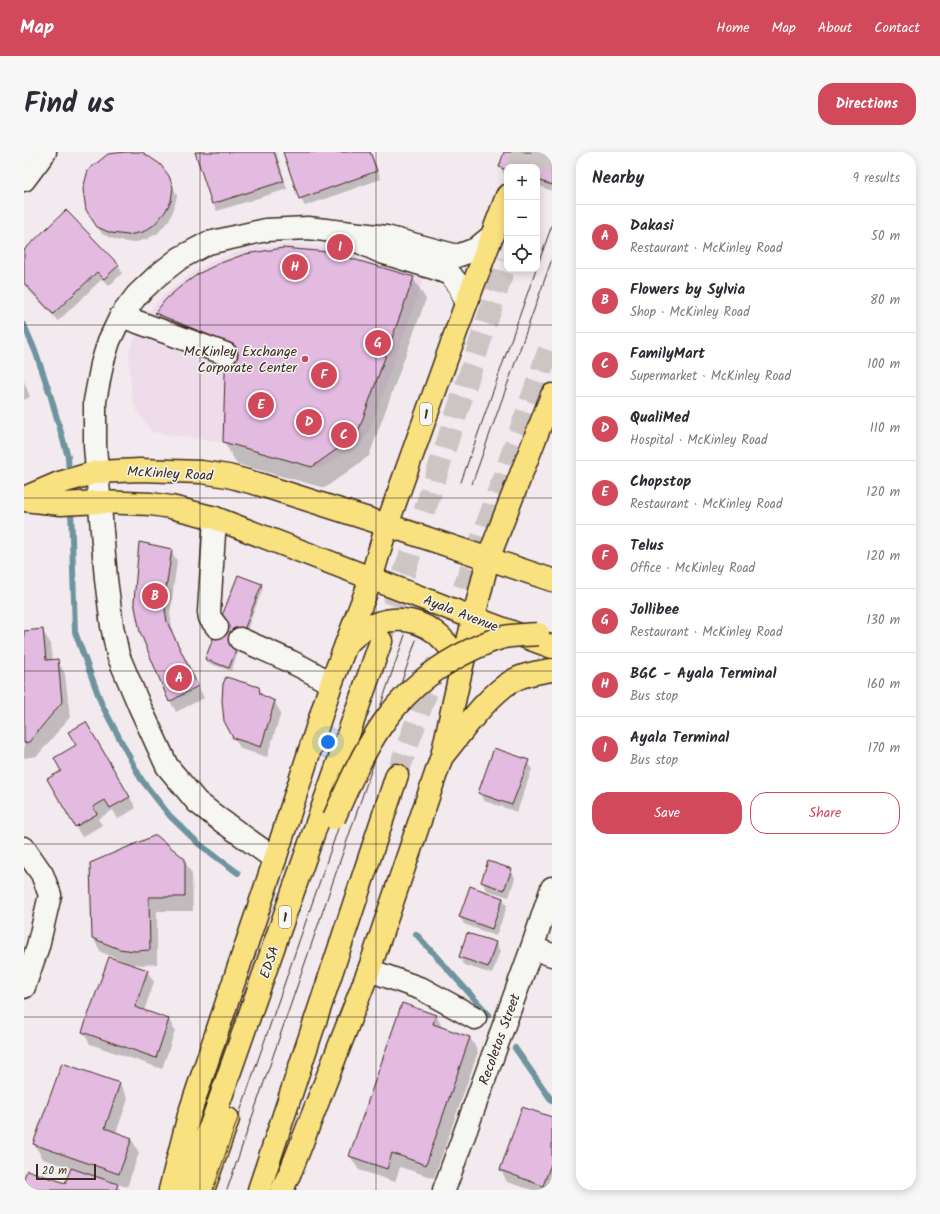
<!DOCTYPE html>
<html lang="en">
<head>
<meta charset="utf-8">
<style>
	:root { --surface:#fff; --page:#f7f7f7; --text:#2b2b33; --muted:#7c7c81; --line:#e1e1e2; --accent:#d1495b }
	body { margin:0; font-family:Kalam,sans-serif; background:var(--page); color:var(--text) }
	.controls { position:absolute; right:12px; top:12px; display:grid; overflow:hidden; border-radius:8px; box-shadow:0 2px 10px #0003 }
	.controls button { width:36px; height:36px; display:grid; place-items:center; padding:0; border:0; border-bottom:1px solid var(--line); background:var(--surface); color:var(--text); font:20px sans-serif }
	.scale { position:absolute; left:12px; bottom:10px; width:60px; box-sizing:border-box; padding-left:4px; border:2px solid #3b2a1e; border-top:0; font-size:11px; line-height:14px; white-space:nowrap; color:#3b2a1e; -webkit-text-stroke:3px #f6f6f2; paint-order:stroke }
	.you { position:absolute; left:304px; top:590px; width:14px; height:14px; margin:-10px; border:3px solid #fff; border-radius:50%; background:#1a73e8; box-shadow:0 0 0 6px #1a73e833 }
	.badge { display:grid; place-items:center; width:26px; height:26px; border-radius:50%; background:var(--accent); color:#fff; font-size:13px; font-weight:700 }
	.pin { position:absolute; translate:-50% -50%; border:2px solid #fff; box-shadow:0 1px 4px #0006 }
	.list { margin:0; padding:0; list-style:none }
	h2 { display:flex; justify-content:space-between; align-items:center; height:52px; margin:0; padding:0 16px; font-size:17px }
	h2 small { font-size:13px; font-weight:400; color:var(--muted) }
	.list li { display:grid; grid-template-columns:26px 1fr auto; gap:12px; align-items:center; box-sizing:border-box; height:64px; padding:0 16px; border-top:1px solid var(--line) }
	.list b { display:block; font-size:15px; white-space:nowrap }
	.list p { margin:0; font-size:13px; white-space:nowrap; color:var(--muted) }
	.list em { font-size:13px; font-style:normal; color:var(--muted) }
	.actions { display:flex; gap:8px; padding:12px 16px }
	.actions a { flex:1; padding:9px 0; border:1px solid var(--accent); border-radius:16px; text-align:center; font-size:14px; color:var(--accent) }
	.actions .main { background:var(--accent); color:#fff }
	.icon { flex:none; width:22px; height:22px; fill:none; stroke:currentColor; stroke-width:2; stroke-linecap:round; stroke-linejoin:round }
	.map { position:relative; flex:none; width:528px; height:1038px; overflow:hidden; border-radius:16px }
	header { display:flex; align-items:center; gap:24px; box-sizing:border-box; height:56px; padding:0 20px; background:var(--accent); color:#fff }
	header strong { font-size:19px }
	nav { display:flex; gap:22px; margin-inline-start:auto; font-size:14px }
	.intro { display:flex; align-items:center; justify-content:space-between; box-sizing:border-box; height:96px; padding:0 24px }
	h1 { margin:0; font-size:28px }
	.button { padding:10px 18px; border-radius:16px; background:var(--accent); color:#fff; font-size:14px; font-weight:700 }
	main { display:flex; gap:24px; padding:0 24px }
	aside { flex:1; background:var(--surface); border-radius:16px; box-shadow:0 2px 10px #0003 }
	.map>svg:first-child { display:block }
	.built { fill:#eedcea }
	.shadow { fill:#0003 }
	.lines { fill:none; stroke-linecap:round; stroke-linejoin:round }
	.stream { stroke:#6e949d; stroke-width:6 }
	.building { fill:#e3bae0; stroke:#3b2a1e }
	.major-tunnel { stroke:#cdc4c4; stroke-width:22; stroke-dasharray:22 11; stroke-linecap:butt }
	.highway-tunnel { stroke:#cdc4c4; stroke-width:22; stroke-dasharray:22 11; stroke-linecap:butt }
	.minor-casing { stroke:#3b2a1e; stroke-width:25 }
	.major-casing { stroke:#3b2a1e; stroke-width:25 }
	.highway-casing { stroke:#3b2a1e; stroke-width:25 }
	.minor { stroke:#f6f6f2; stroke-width:22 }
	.major { stroke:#fae180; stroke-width:22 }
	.highway { stroke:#fae180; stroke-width:22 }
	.tram { stroke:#3b2a1e; stroke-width:1 }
	.highway-bridge-casing { stroke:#3b2a1e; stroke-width:25; stroke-linecap:butt }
	.highway-bridge { stroke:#fae180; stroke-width:22 }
	.grid { fill:none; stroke:#3b2a1e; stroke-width:1; stroke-opacity:0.55 }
	.poi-dot { fill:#d1495b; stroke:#f6f6f2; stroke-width:1.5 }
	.labels { text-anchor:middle; stroke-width:3; stroke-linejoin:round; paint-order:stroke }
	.shield { fill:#f6f6f2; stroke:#73675e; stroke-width:1 }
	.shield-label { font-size:13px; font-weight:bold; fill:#3b2a1e }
	.poi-label { font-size:14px; fill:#3b2a1e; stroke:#f6f6f2; text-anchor:end }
	.street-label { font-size:14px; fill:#3b2a1e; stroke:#f6f6f2 }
</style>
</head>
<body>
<header>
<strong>Map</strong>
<nav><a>Home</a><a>Map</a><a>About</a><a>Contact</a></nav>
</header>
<div class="intro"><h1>Find us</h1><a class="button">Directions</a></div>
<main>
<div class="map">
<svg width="528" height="1038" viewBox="0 0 528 1038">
	<rect width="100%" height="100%" fill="#f2eaee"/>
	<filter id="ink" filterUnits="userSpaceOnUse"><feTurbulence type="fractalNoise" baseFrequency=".025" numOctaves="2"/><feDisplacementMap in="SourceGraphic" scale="8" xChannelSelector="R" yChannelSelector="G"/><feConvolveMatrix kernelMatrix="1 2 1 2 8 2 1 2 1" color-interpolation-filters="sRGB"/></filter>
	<g filter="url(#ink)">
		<!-- built -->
		<polygon class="built" points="275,92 308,96 401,124 347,275 342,286 297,317 199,290 128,280 114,261 108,246 106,222 105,200 112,183 123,162 139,143 164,124 190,108 229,95"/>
		<!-- shadow -->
		<g class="shadow">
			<polygon points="172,0 252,0 263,37 193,59 189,52"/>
			<polygon points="260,0 347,0 357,27 281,54 276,46"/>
			<polygon points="481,0 528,0 528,39 513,33 513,15 483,15 483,23 480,22 476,15"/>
			<polygon points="144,25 153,43 150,57 145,68 134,81 123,87 108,91 92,88 78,82 68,66"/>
			<polygon points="0,100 94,113 98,121 85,134 78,127 34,169 0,133"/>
			<polygon points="389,126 402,147 345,304 301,336 213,312 200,290 203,206 145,183 133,161"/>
			<polygon points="0,229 6,245 0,248"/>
			<polygon points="147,398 153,409 146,462 149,482 180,546 152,560 146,549 117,480"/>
			<polygon points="237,433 239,436 207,519 184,511 182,507"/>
			<polygon points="18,478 27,492 28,509 33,508 41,522 46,565 13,604 0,606 0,480"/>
			<polygon points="234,536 239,544 250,549 257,561 243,605 217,597 210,586"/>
			<polygon points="62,571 112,656 94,667 89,658 74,667 78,673 58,685 24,628 38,619 53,593"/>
			<polygon points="504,609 508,617 493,660 460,649 455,641"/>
			<polygon points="160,708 168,722 169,759 133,759 133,812 119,813 102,811 123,819 130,830 120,859 145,868 151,879 138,917 66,892 59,880 99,809 77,800 69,786"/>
			<polygon points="487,718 491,726 485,745 462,738 458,730"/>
			<polygon points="479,746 483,754 472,784 440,772 436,765"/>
			<polygon points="472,791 476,799 468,822 440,813 436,805"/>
			<polygon points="412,863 419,877 446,885 454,900 410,1026 376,1015 371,1030 335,1018 326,1004"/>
			<polygon points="38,913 96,932 104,947 92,981 107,986 115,1001 103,1035 93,1032 96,1038 0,1038 0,1029 42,1032 47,1016 19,1007 10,992"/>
			<polygon points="528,966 528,1038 508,1038 483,1030 477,1018"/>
		</g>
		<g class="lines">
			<!-- stream -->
			<g class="stream">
				<polyline points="0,173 12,201 26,242 44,305 45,324"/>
				<polyline points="47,355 51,480 78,553 117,627 146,664 175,692 214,721"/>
				<polyline points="392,782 465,863"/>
				<polyline points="491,896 528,949"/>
			</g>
		</g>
		<!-- building -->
		<g class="building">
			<polygon points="101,0 118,0 136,12 145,24 149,35 147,49 141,60 130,73 119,80 104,83 87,81 73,75 62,58 59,37 64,18 84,2"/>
			<polygon points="171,0 250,0 260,29 188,52"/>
			<polygon points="259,0 346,0 353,19 275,47"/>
			<polygon points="480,0 528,0 528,33 513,28 513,15 483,15 483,18 475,15"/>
			<polygon points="42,58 95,113 80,127 73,120 29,162 0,131 0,98"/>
			<polygon points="259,96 305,100 390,125 333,283 288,315 199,290 202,190 131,161 142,147 156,135 174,122 194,112 221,102"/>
			<polygon points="115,390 148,397 140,450 143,470 174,534 145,550 116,480 110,450"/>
			<polygon points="214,423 238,432 205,516 181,507"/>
			<polygon points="19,477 22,508 34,507 38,550 5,590 0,591 0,479"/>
			<polygon points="202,525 235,535 236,542 251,549 237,595 209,586 200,569 198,549 199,532"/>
			<polygon points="62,570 106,645 86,656 81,648 69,655 73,662 51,675 23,627 37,619 30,606 52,593 44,580"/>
			<polygon points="470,596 505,608 488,653 454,641"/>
			<polygon points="132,683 161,707 161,745 125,745 126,798 111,799 95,797 68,786 66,711"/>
			<polygon points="464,709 488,717 480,738 457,730"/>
			<polygon points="446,734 479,746 468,777 435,765"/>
			<polygon points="443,781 472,790 464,815 435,805"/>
			<polygon points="85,805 124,818 111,855 145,867 132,906 58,880"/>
			<polygon points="378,851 412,863 409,872 446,885 402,1013 368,1001 363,1017 325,1004"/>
			<polygon points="38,911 96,931 81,976 108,986 95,1022 9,992"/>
			<polygon points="498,955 528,965 528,1009 519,1034 476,1018"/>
			<polygon points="47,1016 94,1032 92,1038 0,1038 0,1026 3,1018 41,1031"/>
		</g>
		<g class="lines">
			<!-- major-tunnel -->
			<polyline class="major-tunnel" points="494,15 499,0"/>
			<!-- highway-tunnel -->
			<g class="highway-tunnel">
				<polyline points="513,18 519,0"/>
				<polyline points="359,485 483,108"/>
				<polyline points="373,623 528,189"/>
			</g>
			<defs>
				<g id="minor">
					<polyline points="0,28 21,0"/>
					<polyline points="331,88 357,100 413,117 426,122 436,135 442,152"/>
					<polyline points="97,164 202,202"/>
					<polyline points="191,366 185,460 186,466 193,475"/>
					<path d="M216,487C248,501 278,513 307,532"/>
					<polyline points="0,696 18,722 26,743 14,794 0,835"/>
					<polyline points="251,707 195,667 173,650 143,614 115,553 94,503 88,474 82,427 71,294 71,249 78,212 85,189 97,164 113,143 133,124 156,106 184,91 242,78 284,76 362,85 433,104 452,97 469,83"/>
					<polyline points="508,796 528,803"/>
					<polyline points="345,818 398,837 451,866"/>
					<polyline points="420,1038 508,796 528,736"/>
				</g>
				<g id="major">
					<polyline points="0,346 35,331 73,320 116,318 177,320 204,324 234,332 363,373 528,428"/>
					<polyline points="0,348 37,352 76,350 127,352 147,355 191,366 450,466 528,495"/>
				</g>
				<g id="highway">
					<path d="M322,493C360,450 419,464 437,518"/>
					<path d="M420,602C438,580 465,541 490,528C501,522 515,520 528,518"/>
					<polyline points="146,1038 165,963 251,707 307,532 347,427 363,373 442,152 483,44"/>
					<polyline points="158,1038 187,973 357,489"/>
					<polyline points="179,1038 204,967"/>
					<polyline points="235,1038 373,623"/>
					<polyline points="258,1038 268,1016 345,818 418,604 437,518 464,407 528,243"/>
				</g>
			</defs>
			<!-- minor casing -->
			<use href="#minor" class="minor-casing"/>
			<!-- major casing -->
			<use href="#major" class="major-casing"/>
			<!-- highway casing -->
			<use href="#highway" class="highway-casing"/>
			<!-- minor -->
			<use href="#minor" class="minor"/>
			<!-- major -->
			<use href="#major" class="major"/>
			<!-- highway -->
			<use href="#highway" class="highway"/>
			<!-- tram -->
			<g class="tram">
				<polyline points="513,115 528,73"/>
				<polyline points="437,330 512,117"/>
				<polyline points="448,332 528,107"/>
				<polyline points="189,1038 381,483"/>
				<polyline points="203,1038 392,488"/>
			</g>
			<defs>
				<path id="highway-bridge" d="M310,666C340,598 364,543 433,505C448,497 464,489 480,485C491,483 503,483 514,482"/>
			</defs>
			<!-- highway-bridge casing -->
			<use href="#highway-bridge" class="highway-bridge-casing"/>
			<!-- highway-bridge -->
			<use href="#highway-bridge" class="highway-bridge"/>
		</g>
	</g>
	<!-- grid -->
	<path class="grid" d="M176,0V1038M352,0V1038M0,173H528M0,346H528M0,519H528M0,692H528M0,865H528"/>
	<!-- markers -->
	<circle class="poi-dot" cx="281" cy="207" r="4"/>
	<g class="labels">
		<!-- shield labels -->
		<g class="shield">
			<rect x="396" y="251" width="12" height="22" rx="3"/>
			<rect x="255" y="754" width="12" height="22" rx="3"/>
		</g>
		<g class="shield-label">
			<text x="402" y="267">1</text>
			<text x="261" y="770">1</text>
		</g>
		<!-- poi labels -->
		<g class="poi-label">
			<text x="273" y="204">McKinley Exchange<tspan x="273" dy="16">Corporate Center</tspan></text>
		</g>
		<!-- street labels -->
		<g class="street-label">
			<text transform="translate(146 321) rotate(3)" y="5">McKinley Road</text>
			<text transform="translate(437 461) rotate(21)" y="5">Ayala Avenue</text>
			<text transform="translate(245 810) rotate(-71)" y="5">EDSA</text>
			<text transform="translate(475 887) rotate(-70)" y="5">Recoletos Street</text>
		</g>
	</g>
</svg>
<div class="controls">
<button>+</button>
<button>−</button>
<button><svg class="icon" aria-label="locate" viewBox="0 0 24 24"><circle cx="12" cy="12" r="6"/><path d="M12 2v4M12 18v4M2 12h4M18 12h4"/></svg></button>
</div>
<div class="scale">20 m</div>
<div class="you"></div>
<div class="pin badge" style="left:155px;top:526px">A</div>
<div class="pin badge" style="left:131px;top:444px">B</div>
<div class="pin badge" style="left:320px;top:283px">C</div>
<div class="pin badge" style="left:285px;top:270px">D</div>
<div class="pin badge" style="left:237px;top:253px">E</div>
<div class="pin badge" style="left:300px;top:223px">F</div>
<div class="pin badge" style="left:354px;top:191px">G</div>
<div class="pin badge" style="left:271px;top:115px">H</div>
<div class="pin badge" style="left:316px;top:95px">I</div>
</div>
<aside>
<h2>Nearby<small>9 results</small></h2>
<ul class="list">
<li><span class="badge">A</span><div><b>Dakasi</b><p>Restaurant · McKinley Road</p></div><em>50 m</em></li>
<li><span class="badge">B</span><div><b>Flowers by Sylvia</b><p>Shop · McKinley Road</p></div><em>80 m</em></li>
<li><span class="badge">C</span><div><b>FamilyMart</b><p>Supermarket · McKinley Road</p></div><em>100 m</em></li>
<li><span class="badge">D</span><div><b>QualiMed</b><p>Hospital · McKinley Road</p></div><em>110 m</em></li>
<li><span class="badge">E</span><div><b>Chopstop</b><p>Restaurant · McKinley Road</p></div><em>120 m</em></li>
<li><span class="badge">F</span><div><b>Telus</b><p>Office · McKinley Road</p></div><em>120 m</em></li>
<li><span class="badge">G</span><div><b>Jollibee</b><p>Restaurant · McKinley Road</p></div><em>130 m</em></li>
<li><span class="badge">H</span><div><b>BGC - Ayala Terminal</b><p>Bus stop</p></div><em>160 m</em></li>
<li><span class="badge">I</span><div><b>Ayala Terminal</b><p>Bus stop</p></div><em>170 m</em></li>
</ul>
<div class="actions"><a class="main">Save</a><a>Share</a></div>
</aside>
</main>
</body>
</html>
